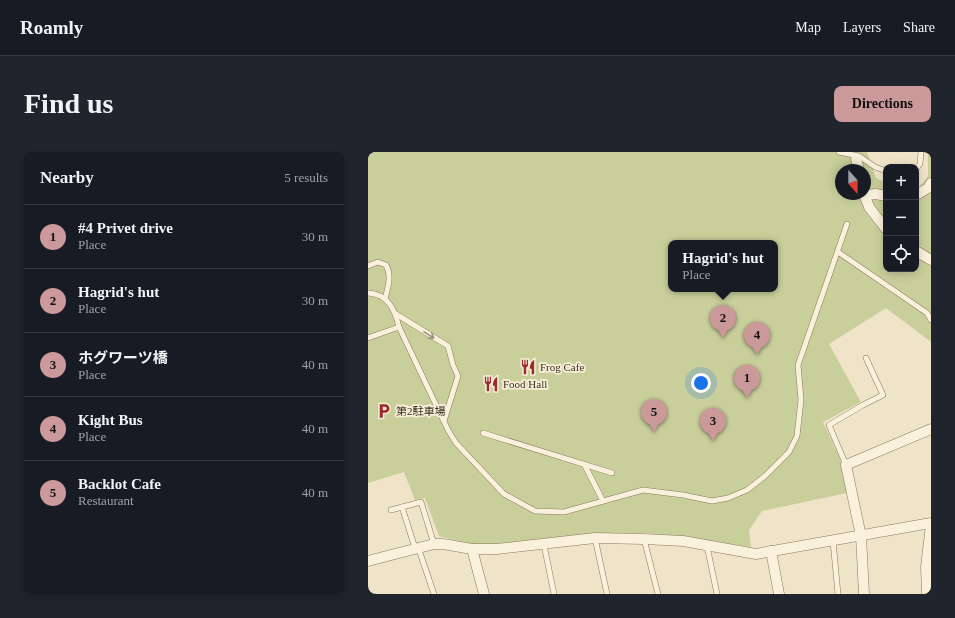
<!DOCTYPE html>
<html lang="en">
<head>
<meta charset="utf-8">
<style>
	:root { --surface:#171b24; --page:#20242c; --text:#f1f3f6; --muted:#9ea1a6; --line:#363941; --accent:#cc999b }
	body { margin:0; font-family:"Times New Roman","Noto Sans JP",serif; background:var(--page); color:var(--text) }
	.controls { position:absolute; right:12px; top:12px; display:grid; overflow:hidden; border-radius:8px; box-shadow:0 2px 10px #0003 }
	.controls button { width:36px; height:36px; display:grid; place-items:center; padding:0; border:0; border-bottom:1px solid var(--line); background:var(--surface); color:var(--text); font:20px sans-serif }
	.compass { position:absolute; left:467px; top:12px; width:36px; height:36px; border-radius:50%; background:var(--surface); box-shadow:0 2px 10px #0003; rotate:159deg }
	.you { position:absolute; left:333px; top:231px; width:14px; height:14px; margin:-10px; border:3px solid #fff; border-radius:50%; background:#1a73e8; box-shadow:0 0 0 6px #1a73e833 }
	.badge { display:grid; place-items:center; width:26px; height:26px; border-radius:50%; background:var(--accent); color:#111; font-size:13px; font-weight:700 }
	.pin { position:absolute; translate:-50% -33px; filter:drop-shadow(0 1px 2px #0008) }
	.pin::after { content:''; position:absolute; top:21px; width:14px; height:12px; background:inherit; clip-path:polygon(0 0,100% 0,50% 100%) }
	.popup { position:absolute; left:300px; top:88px; width:110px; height:52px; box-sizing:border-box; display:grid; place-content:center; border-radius:8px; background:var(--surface); filter:drop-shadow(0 1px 3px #0005); font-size:13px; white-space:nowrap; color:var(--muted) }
	.popup b { font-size:15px; color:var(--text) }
	.popup::after { content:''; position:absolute; left:50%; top:100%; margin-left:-8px; border:8px solid transparent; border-top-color:var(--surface) }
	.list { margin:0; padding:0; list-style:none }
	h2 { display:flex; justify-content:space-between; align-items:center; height:52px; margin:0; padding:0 16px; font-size:17px }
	h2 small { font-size:13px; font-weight:400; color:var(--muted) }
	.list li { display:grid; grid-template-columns:26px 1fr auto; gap:12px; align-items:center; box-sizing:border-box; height:64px; padding:0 16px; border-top:1px solid var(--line) }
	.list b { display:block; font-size:15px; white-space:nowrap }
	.list p { margin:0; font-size:13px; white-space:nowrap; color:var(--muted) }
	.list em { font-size:13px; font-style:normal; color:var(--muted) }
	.icon { flex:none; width:22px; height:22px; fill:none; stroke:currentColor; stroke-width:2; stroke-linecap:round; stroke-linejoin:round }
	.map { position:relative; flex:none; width:563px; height:442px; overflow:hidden; border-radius:8px }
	header { display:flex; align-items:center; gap:24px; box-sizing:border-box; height:56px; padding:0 20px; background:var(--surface); border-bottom:1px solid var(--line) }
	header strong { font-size:19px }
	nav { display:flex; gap:22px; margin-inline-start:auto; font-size:14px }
	.intro { display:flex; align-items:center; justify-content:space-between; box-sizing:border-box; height:96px; padding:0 24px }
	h1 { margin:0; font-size:28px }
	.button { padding:10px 18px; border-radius:8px; background:var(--accent); color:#111; font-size:14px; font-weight:700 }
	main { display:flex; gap:24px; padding:0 24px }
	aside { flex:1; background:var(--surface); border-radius:8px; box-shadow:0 2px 10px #0003 }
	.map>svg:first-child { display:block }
	.green { fill:#c9cf9b; fill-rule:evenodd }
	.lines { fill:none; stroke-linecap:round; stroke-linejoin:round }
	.lane-casing { stroke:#8d765c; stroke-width:6 }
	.street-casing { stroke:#8d765c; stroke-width:11 }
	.lane { stroke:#faf1dc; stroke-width:5 }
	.street { stroke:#faf1dc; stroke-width:10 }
	.oneway { stroke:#9c907e }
	.labels { text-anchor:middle; stroke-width:3.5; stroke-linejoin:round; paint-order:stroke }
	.poi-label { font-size:11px; fill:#3d2e20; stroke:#f7eed8; text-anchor:start }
</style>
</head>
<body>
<header>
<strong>Roamly</strong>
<nav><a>Map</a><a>Layers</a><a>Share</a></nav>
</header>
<div class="intro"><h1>Find us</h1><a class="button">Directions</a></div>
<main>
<aside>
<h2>Nearby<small>5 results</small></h2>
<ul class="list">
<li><span class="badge">1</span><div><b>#4 Privet drive</b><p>Place</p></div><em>30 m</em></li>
<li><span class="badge">2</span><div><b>Hagrid's hut</b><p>Place</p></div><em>30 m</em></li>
<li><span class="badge">3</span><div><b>ホグワーツ橋</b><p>Place</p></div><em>40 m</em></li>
<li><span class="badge">4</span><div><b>Kight Bus</b><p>Place</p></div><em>40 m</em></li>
<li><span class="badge">5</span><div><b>Backlot Cafe</b><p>Restaurant</p></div><em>40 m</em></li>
</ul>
</aside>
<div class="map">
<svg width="563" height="442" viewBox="0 0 563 442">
	<rect width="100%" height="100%" fill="#f0e4c8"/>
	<!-- green -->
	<path class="green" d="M0,0H499L508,26L518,31V117H548V37H550L560,24V0H563V190L518,156L461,192L493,250L455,270L472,307L479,341L394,359L381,378L383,395L279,381L227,382L162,390L106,393L71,384L57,346L47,348L36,320L0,331ZM473,18H497V42H473ZM303,91H407V137H303Z"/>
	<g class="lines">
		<defs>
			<g id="lane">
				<polyline points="471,0 491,4 507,15 518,19"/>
				<polyline points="548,17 552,12 553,0"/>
				<polyline points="470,100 559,161 563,168"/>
				<path d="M0,114L10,110L18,113C24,124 20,135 17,147"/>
				<path d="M0,141C20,142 27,158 31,175L80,278L88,291L136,342L167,359L196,360L275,338L315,343L344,349L360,346L379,338L397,324L421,300L429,284L433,248L430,213L479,72"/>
				<polyline points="28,162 80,194 85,213 90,224 76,269"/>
				<polyline points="0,186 31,175"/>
				<polyline points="115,281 244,321"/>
				<polyline points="216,312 235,349"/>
				<polyline points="478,313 461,273 495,253 515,243 498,206"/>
				<polyline points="34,355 47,396"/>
				<polyline points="23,358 53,350 66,392"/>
				<polyline points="227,386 239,442"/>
				<polyline points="276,387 290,442"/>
				<polyline points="465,389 470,442"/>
				<polyline points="176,393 186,442"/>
				<polyline points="339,394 349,442"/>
				<polyline points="50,395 66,442"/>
			</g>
			<g id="street">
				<polyline points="488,7 491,18"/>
				<polyline points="496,42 501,55 518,77"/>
				<polyline points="497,43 508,42 518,44"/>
				<polyline points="548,43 560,36 563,31"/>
				<polyline points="548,99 563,108"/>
				<polyline points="104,397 116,442"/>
				<polyline points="403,399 411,442"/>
				<polyline points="0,409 66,392 75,392 104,397 129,397 227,386 276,387 315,389 388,402 563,371"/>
				<polyline points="496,442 493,384 478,313 563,277"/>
				<polyline points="559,442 558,415 563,373"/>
			</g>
		</defs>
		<!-- lane casing -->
		<use href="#lane" class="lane-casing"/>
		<!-- street casing -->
		<use href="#street" class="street-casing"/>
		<!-- lane -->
		<use href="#lane" class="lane"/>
		<!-- street -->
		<use href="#street" class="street"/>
	</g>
	<!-- one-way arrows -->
	<defs><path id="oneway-shaft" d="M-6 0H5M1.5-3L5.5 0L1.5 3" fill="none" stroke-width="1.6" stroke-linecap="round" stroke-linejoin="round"/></defs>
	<use class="oneway" href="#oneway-shaft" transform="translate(61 183) rotate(32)"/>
	<!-- icons -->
	<defs>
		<symbol id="restaurant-bare" viewBox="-9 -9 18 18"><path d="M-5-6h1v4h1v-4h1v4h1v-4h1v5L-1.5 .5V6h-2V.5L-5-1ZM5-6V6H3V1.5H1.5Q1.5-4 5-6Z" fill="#9e2a2b" stroke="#f7eed8" stroke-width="2.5" paint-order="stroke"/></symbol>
		<symbol id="parking-bare" viewBox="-9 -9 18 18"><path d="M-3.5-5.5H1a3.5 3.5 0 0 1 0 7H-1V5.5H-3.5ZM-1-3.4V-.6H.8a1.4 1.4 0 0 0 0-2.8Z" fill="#9e2a2b" stroke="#f7eed8" stroke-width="2.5" paint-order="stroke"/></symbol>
	</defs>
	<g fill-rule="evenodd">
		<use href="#restaurant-bare" x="149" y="204" width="22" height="22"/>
		<use href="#restaurant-bare" x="112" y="221" width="22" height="22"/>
		<use href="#parking-bare" x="5" y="248" width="22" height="22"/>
	</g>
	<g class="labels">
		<!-- poi labels -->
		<g class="poi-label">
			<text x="172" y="219">Frog Cafe</text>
			<text x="135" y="236">Food Hall</text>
			<text x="28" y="263">第2駐車場</text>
		</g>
	</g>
</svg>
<div class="controls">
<button>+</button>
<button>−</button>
<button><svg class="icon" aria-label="locate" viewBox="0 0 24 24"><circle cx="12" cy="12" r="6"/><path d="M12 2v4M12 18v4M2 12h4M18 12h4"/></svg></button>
</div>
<svg class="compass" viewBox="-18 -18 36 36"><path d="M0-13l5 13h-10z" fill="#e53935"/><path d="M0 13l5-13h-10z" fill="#9ea1a6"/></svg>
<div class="you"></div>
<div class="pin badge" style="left:379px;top:246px">1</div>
<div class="pin badge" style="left:355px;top:186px">2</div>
<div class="popup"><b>Hagrid's hut</b>Place</div>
<div class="pin badge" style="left:345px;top:289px">3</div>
<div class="pin badge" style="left:389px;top:203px">4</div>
<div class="pin badge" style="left:286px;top:280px">5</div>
</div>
</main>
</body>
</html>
